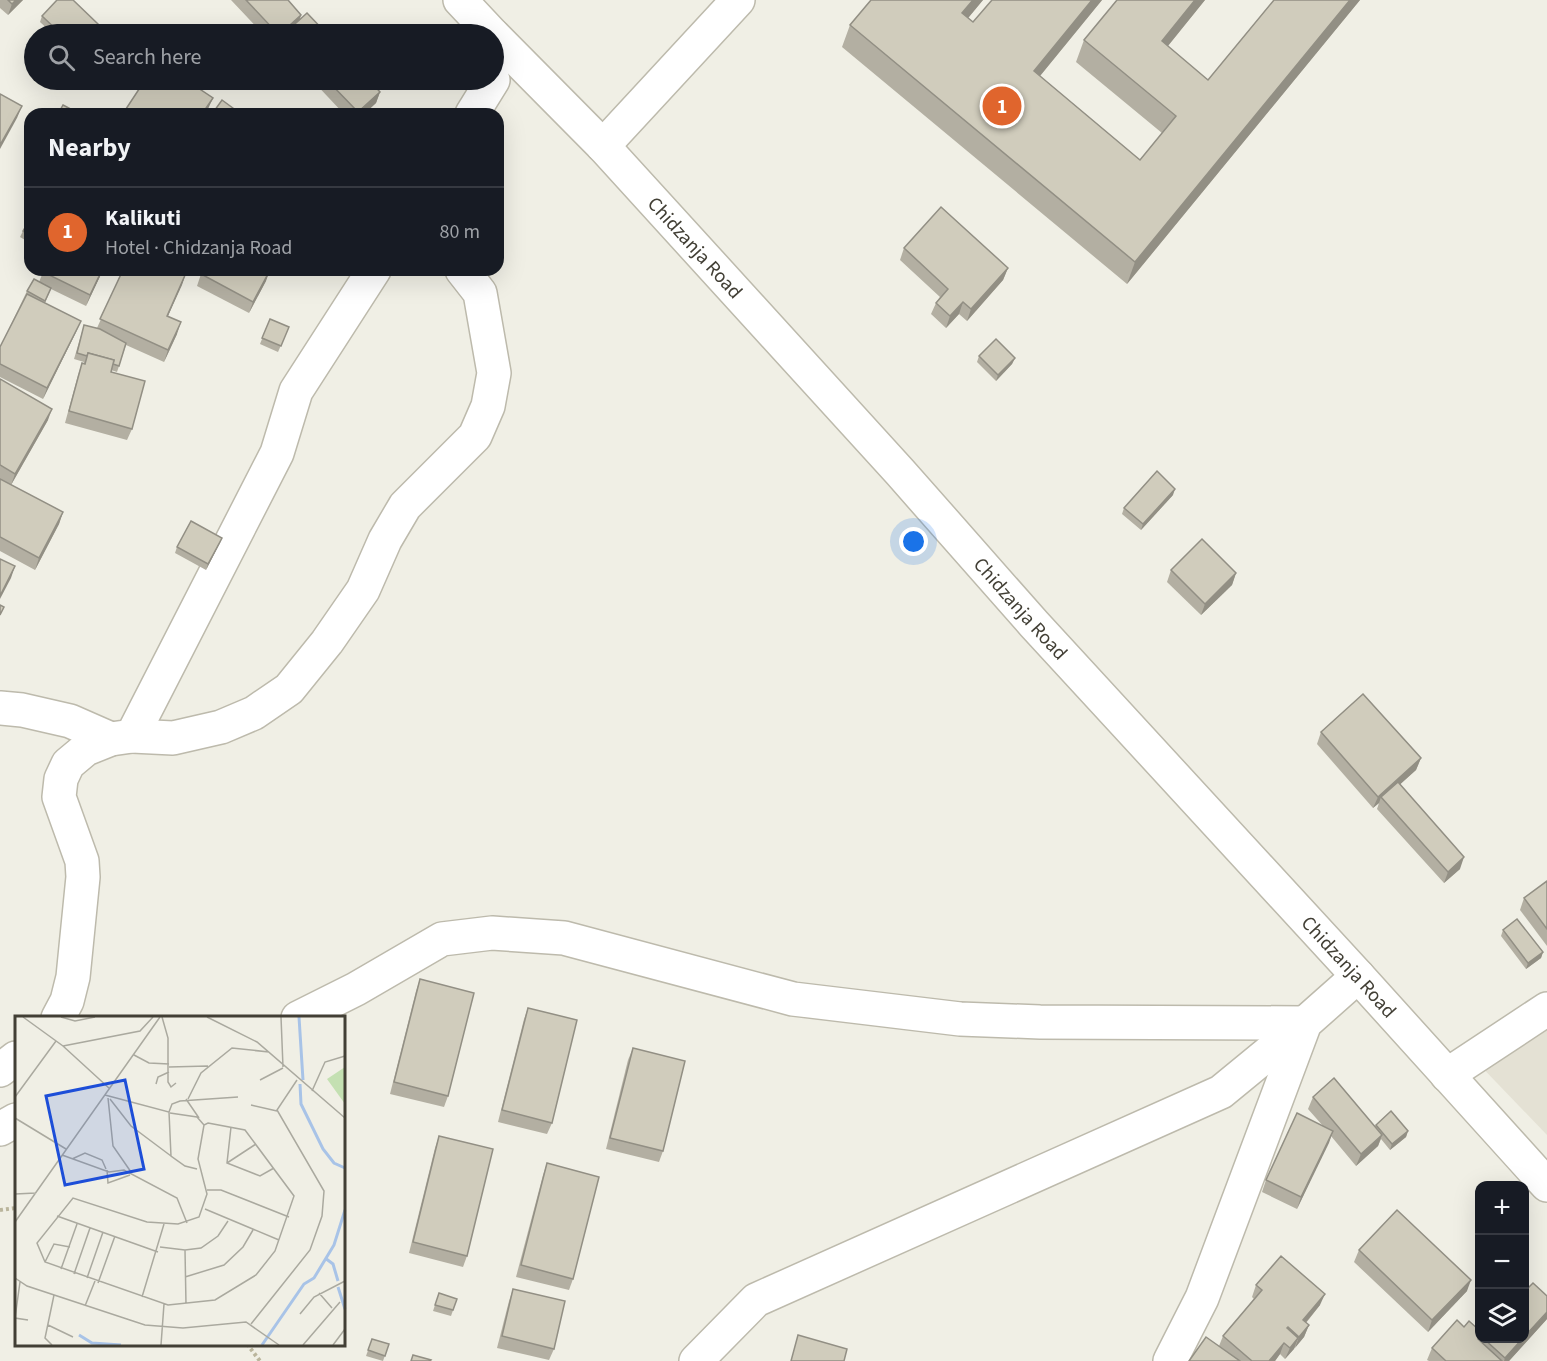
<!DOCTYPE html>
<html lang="en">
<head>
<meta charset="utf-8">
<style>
	:root { --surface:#171b24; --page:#242831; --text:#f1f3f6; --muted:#9ea1a6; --line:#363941; --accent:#e0652d }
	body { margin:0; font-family:"Source Sans 3",sans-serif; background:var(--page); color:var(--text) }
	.controls { position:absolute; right:18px; bottom:18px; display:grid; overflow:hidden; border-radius:12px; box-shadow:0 6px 24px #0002 }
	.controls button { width:54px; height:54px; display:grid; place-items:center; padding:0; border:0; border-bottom:2px solid var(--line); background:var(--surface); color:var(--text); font:30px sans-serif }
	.you { position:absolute; left:914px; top:542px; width:21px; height:21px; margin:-15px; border:4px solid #fff; border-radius:50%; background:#1a73e8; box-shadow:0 0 0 9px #1a73e833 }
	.badge { display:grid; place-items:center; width:39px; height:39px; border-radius:50%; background:var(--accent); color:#fff; font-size:20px; font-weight:700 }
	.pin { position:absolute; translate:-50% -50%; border:3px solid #fff; box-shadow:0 2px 6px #0006 }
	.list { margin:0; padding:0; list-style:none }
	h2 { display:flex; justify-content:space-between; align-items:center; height:78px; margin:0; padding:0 24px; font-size:26px }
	h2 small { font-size:20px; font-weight:400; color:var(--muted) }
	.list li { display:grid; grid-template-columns:39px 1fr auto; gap:18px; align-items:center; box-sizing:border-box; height:90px; padding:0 24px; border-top:2px solid var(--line) }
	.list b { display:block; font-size:22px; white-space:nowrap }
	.list p { margin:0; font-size:20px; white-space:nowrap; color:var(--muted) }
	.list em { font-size:20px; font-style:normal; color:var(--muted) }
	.icon { flex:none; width:33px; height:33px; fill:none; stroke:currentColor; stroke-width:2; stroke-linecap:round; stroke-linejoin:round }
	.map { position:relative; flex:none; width:1547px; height:1361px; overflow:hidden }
	.search { position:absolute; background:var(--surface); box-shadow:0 6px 24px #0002; left:24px; top:24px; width:480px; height:66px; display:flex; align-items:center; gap:15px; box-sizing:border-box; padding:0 21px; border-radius:33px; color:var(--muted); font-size:22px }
	.panel { position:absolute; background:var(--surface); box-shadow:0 6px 24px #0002; left:24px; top:108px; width:480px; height:168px; border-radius:18px }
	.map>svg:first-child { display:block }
	.residential { fill:#e4e1d4 }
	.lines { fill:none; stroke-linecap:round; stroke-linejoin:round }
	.minor-casing { stroke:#bdbaac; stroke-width:36 }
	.tertiary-casing { stroke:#bdbaac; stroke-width:36 }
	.path { stroke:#bab59c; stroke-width:4; stroke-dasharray:3 3; stroke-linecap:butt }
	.minor { stroke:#fff; stroke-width:33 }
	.tertiary { stroke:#fff; stroke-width:33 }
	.wall { fill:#b3afa2 }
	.shaded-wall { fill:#928f84 }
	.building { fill:#d0ccbc; stroke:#928f84; stroke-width:1.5 }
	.labels { text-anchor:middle; stroke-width:4.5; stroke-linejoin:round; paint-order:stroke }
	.street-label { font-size:20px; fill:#423f35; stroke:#fff }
	.inset-river { fill:none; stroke:#a8c3e7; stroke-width:3 }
	.inset-road { fill:none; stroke:#aaa99f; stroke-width:1.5 }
	.view { fill:#1d4ed8; fill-opacity:0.15; stroke:#1d4ed8; stroke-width:3 }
	.inset-edge { fill:none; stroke:#423f35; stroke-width:3 }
</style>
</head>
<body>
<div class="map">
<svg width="1547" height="1361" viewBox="0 0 1547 1361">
	<rect width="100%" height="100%" fill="#f0efe5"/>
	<!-- residential -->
	<polygon class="residential" points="1547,1007 1547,1135 1473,1058"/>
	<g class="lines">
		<defs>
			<g id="minor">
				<polyline points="472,114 493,80"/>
				<polyline points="603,146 738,0"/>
				<polyline points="0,708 22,710 70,721 111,739"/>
				<polyline points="132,736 173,738 221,727 254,713 289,689 327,642 363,590 385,540 405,506 475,436 488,406 494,373 480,293 462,270"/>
				<polyline points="58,1018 67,1001 73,977 83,877 82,861 59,797 61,779 68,764 86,749 111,739 132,736 277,453 296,391 374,270"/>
				<polyline points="298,1018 356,989 442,939 492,933 564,938 793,999 960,1019 1040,1022 1305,1023"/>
				<polyline points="0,1070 16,1058"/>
				<polyline points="1447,1075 1547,1009"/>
				<polyline points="0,1129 16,1120"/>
				<polyline points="696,1361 756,1300 1221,1092 1305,1023"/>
				<polyline points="1170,1361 1202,1298 1305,1023 1358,976"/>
			</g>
			<g id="tertiary">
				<polyline points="460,0 492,34"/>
				<path id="s1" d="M494,36L603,146L900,472L1034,624L1358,976L1547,1185"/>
			</g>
		</defs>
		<!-- minor casing -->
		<use href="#minor" class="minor-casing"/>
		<!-- tertiary casing -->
		<use href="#tertiary" class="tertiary-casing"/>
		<!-- path -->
		<g class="path">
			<polyline points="0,1210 16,1208"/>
			<polyline points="247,1344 260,1361"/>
		</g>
		<!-- minor -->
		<use href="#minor" class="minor"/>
		<!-- tertiary -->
		<use href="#tertiary" class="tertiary"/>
	</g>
	<!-- wall -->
	<g class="wall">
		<polygon points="0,0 23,0 8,15 0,8"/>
		<polygon points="231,0 288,0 301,15 300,19 327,34 263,34"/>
		<polygon points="871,0 983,0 968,18 973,22 1102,0 1040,76 1140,160 1162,133 1076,62 1084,40 1117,0 1205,0 1168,46 1208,80 1274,0 1360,0 1127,284 842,47 850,25"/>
		<polygon points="42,16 95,30 91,34 53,34 40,22"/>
		<polygon points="312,80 369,80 380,92 376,103 364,114 344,114"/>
		<polygon points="30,165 30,174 27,173"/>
		<polygon points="30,219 30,243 20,237 23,231"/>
		<polygon points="904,248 1008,268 1003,280 967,321 959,314 946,328 931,314 936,303 940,297 900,260"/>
		<polygon points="44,270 103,270 86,306 51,289 45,303 81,321 76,332 43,399 0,377 0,347 27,291 39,282"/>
		<polygon points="123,270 182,270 182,271 186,273 168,316 177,334 164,362 126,345 117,372 111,370 111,372 132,429 127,440 65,423 78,375 82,363 84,364 84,362 74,359 84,325 97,328"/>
		<polygon points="201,274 266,281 249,313 197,286"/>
		<polygon points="270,319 289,327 278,352 260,344"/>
		<polygon points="979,356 1015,358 1012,364 996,381 977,362"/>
		<polygon points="0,379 48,420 11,485 63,512 59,524 35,570 0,551"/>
		<polygon points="1173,495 1141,530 1122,514 1124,508"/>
		<polygon points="222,538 206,570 175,553 177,547"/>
		<polygon points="1171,570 1236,573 1232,585 1201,615 1167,582"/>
		<polygon points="1321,732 1421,758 1416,770 1400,784 1460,869 1444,883 1377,809 1379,803 1373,808 1317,744"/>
		<polygon points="1547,881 1547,946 1520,910 1524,898"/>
		<polygon points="1503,930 1543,952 1541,958 1526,969 1501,936"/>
		<polygon points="420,979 448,1096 444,1107 390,1094 416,991"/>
		<polygon points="528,1008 552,1123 547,1134 498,1122 524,1019"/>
		<polygon points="633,1048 663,1151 659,1162 606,1149 628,1060"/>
		<polygon points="1313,1097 1375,1126 1376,1125 1408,1131 1406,1137 1390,1150 1381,1139 1378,1146 1356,1166 1331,1136 1297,1209 1262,1192 1266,1180 1323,1126 1308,1109"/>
		<polygon points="439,1136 467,1256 463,1267 409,1253 435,1148"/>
		<polygon points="547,1163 573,1279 569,1290 516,1277 543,1175"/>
		<polygon points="1359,1250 1467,1291 1428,1332 1354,1262"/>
		<polygon points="1256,1285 1320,1305 1306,1323 1309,1325 1304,1337 1285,1359 1280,1354 1275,1361 1189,1361 1219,1346 1223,1336 1254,1299 1252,1297"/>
		<polygon points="513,1289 554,1349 549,1360 497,1348 509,1301"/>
		<polygon points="439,1293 457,1299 451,1316 433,1311"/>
		<polygon points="1547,1319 1509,1361 1429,1361 1427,1360 1432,1348 1480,1342 1481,1343 1483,1338"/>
		<polygon points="372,1339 389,1344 383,1361 366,1356"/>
	</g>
	<!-- shaded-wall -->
	<g class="shaded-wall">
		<polygon points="16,0 23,0 8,15 12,4"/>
		<polygon points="973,0 983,0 954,35 962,13"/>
		<polygon points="1092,0 1102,0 1026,93 1034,71"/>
		<polygon points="1195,0 1205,0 1154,63 1162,41"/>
		<polygon points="1350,0 1360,0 1127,284 1135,262"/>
		<polygon points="301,15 297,27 285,33 284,34 280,34"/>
		<polygon points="98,24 95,30 91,34 88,34"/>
		<polygon points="380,92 376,103 364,114 357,114"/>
		<polygon points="213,98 208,109 205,114 202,114"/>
		<polygon points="22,106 17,118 0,149 0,145"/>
		<polygon points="1008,268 1003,280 967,321 971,309"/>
		<polygon points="102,270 103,270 86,306 90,295"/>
		<polygon points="270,270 266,281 249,313 253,302"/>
		<polygon points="186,273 182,285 163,327 167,316"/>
		<polygon points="963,302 959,314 946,328 950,316"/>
		<polygon points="81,321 76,332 43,399 47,388"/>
		<polygon points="181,322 177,334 164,362 168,350"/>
		<polygon points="1015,358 1012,364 996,381 998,375"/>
		<polygon points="52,409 48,420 11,485 15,474"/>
		<polygon points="1175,489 1173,495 1141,530 1143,524"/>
		<polygon points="63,512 59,524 35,570 39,558"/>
		<polygon points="222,538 220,543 206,570 208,564"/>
		<polygon points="15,566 11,578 0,599 0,596"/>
		<polygon points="1236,573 1232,585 1201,615 1205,604"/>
		<polygon points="1421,758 1416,770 1384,799 1381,797 1379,803 1373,808 1378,797"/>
		<polygon points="1464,857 1460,869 1444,883 1448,872"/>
		<polygon points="1543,952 1541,958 1526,969 1528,963"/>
		<polygon points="1333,1131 1329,1143 1297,1209 1301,1197"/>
		<polygon points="1408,1131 1406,1137 1390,1150 1392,1144"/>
		<polygon points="1382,1135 1378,1146 1356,1166 1361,1154"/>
		<polygon points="1471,1280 1467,1291 1428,1332 1432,1320"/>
		<polygon points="1325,1294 1320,1305 1298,1332 1303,1320"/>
		<polygon points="1547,1312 1547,1319 1509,1361 1504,1361 1505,1358 1523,1338 1524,1338 1524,1337"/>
		<polygon points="1309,1325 1304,1337 1295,1348 1299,1337"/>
		<polygon points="1298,1338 1294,1349 1285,1359 1290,1348"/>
		<polygon points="1284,1343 1280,1354 1275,1361 1269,1361"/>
	</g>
	<!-- building -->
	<g class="building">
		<polygon points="8,0 16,0 12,4"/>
		<polygon points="57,0 73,0 98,24 88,34 61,34 42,16"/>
		<polygon points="246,0 288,0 301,15 280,34 278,34"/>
		<polygon points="871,0 973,0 962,13 973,22 992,0 1092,0 1034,71 1140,160 1176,116 1084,40 1117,0 1195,0 1162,41 1208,80 1274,0 1350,0 1135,262 850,25"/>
		<polygon points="307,13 327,34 286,34 285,33"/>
		<polygon points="145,80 186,80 213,98 202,114 126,114 124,112"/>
		<polygon points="327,80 369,80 380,92 358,112"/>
		<polygon points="0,94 22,106 0,145"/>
		<polygon points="222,100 241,114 212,114"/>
		<polygon points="63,105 80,114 58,114"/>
		<polygon points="941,207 1008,268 971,309 963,302 950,316 936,303 948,289 904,248"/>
		<polygon points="30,219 30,236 23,231"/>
		<polygon points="44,270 102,270 90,295 43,272"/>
		<polygon points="123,270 179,270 186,273 167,316 181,322 168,350 100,319"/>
		<polygon points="204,270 270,270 253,302 201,274"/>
		<polygon points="34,279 51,288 45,301 27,291"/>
		<polygon points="27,294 81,321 47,388 0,364 0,347"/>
		<polygon points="270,319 289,327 281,346 262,338"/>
		<polygon points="84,325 100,329 126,343 119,366 113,364 114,360 88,353 87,356 77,353"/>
		<polygon points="996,339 1015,358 998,375 979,356"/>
		<polygon points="88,353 114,360 111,372 145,381 132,429 69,411 82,363 85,364"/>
		<polygon points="0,379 52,409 15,474 0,465"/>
		<polygon points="1157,471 1175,489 1143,524 1124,508"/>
		<polygon points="0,479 63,512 39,558 0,537"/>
		<polygon points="191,521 222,538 208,564 177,547"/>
		<polygon points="1202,539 1236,573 1205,604 1171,570"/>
		<polygon points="0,559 15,566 0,596"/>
		<polygon points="0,605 4,607 0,615"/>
		<polygon points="1363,694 1421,758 1378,797 1321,732"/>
		<polygon points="1398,782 1464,857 1448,872 1381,797"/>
		<polygon points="1547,881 1547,929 1524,898"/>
		<polygon points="1517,919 1543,952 1528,963 1503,930"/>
		<polygon points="420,979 474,993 448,1096 394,1082"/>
		<polygon points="528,1008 577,1020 552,1123 502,1110"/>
		<polygon points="633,1048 685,1061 663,1151 610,1138"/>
		<polygon points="1334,1078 1382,1135 1361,1154 1313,1097"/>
		<polygon points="1391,1111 1408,1131 1392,1144 1376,1125"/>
		<polygon points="1297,1113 1333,1131 1301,1197 1266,1180"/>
		<polygon points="439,1136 493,1149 467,1256 413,1242"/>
		<polygon points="547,1163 599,1177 573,1279 521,1265"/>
		<polygon points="1397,1210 1471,1280 1432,1320 1359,1250"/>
		<polygon points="1281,1256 1325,1294 1303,1320 1309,1325 1299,1337 1288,1327 1287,1328 1298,1338 1290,1348 1284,1343 1269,1361 1252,1361 1223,1336 1262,1290 1256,1285"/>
		<polygon points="1533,1283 1547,1296 1547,1312 1524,1337 1524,1292"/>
		<polygon points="513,1289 565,1301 554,1349 502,1336"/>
		<polygon points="439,1293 457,1299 453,1310 435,1305"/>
		<polygon points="1457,1320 1464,1327 1469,1321 1479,1330 1479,1338 1478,1339 1502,1361 1446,1361 1432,1348"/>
		<polygon points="798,1335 847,1349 844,1361 791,1361"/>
		<polygon points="1206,1337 1240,1361 1189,1361"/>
		<polygon points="1483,1338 1523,1338 1505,1358"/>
		<polygon points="372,1339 389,1344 385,1356 368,1350"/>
		<polygon points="413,1355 431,1360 430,1361 411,1361"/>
	</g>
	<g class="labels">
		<!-- street labels -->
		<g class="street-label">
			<text dy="7" stroke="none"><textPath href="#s1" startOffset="292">Chidzanja Road</textPath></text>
			<text dy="7" stroke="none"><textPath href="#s1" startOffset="778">Chidzanja Road</textPath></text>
			<text dy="7" stroke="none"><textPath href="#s1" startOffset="1264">Chidzanja Road</textPath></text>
		</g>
	</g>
	<!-- overview -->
	<g transform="translate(15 1016)">
		<rect width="330" height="330" fill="#f0efe5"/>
		<path d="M330,51V88L312,63Z" fill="#c4e0b2"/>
		<path class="inset-river" d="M284,1L288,64M285,68L286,88L308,133L319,147L330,152M310,242L318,248L323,265M323,271L330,293M64,319L77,327L106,329M247,329L289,268L299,262L319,229L330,194"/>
		<path class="inset-road" d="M8,1L48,30L95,73M46,1L60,5L80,1M147,1L153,22V66L156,71L161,67M192,1L242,26L330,102M266,1L268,51M48,30L125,15L138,1M119,39L134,47L154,48M154,51L193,50M245,64L268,52M141,68L143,61L154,56M297,75L310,46L330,40M90,79L154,96L156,140L170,150L182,153M0,81L41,25M93,82L98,130L116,156M95,83L116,110L156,140M171,83L184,102M173,83L186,57L217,32L254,36M236,89L262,95M154,96L157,88L165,85L223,81M155,97L182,101L189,109M0,102L51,133M193,107L230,114L279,180L260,235L241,259L200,284L153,289L30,246L22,227L58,182L132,206L163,208L184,201L192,178L183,143L189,109ZM216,111L212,147L245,160L259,152M47,139L94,156L109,154L162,182L172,207M57,143L70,137L87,144L91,153M212,147L241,128M92,154L93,167L115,159M192,174H206L274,201M0,178L21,177M190,193L264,224M42,200L143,236M0,206L145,1M145,231L170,234L186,232L203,220L213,205M170,234L171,288M30,246L39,228L55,231M46,253L62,208M59,258L75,212M170,261L209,249L228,231L238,214M0,262L12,270L130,309L168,312L231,306L264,329M72,262L88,216M5,266L0,302L13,304M83,267L100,220M304,277L317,292M127,281L149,208M70,290L80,265M285,298L299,281L330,265M236,308L295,234L307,200L309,175L262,94L282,64M33,309L58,321M37,329L30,322L39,279M146,329L149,288M288,329L325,286M318,329L330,313"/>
		<path class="view" d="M110,64L129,153L50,169L31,80Z"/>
		<rect width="330" height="330" class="inset-edge"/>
	</g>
</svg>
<div class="controls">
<button>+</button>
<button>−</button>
<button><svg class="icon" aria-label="layers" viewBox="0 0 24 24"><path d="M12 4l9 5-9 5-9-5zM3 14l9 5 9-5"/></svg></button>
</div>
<div class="you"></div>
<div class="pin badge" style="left:1002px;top:106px">1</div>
<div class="search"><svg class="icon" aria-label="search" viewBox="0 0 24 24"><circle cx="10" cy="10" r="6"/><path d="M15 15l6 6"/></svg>Search here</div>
<section class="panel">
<h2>Nearby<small></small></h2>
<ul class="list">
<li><span class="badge">1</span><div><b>Kalikuti</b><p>Hotel · Chidzanja Road</p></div><em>80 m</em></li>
</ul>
</section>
</div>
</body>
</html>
